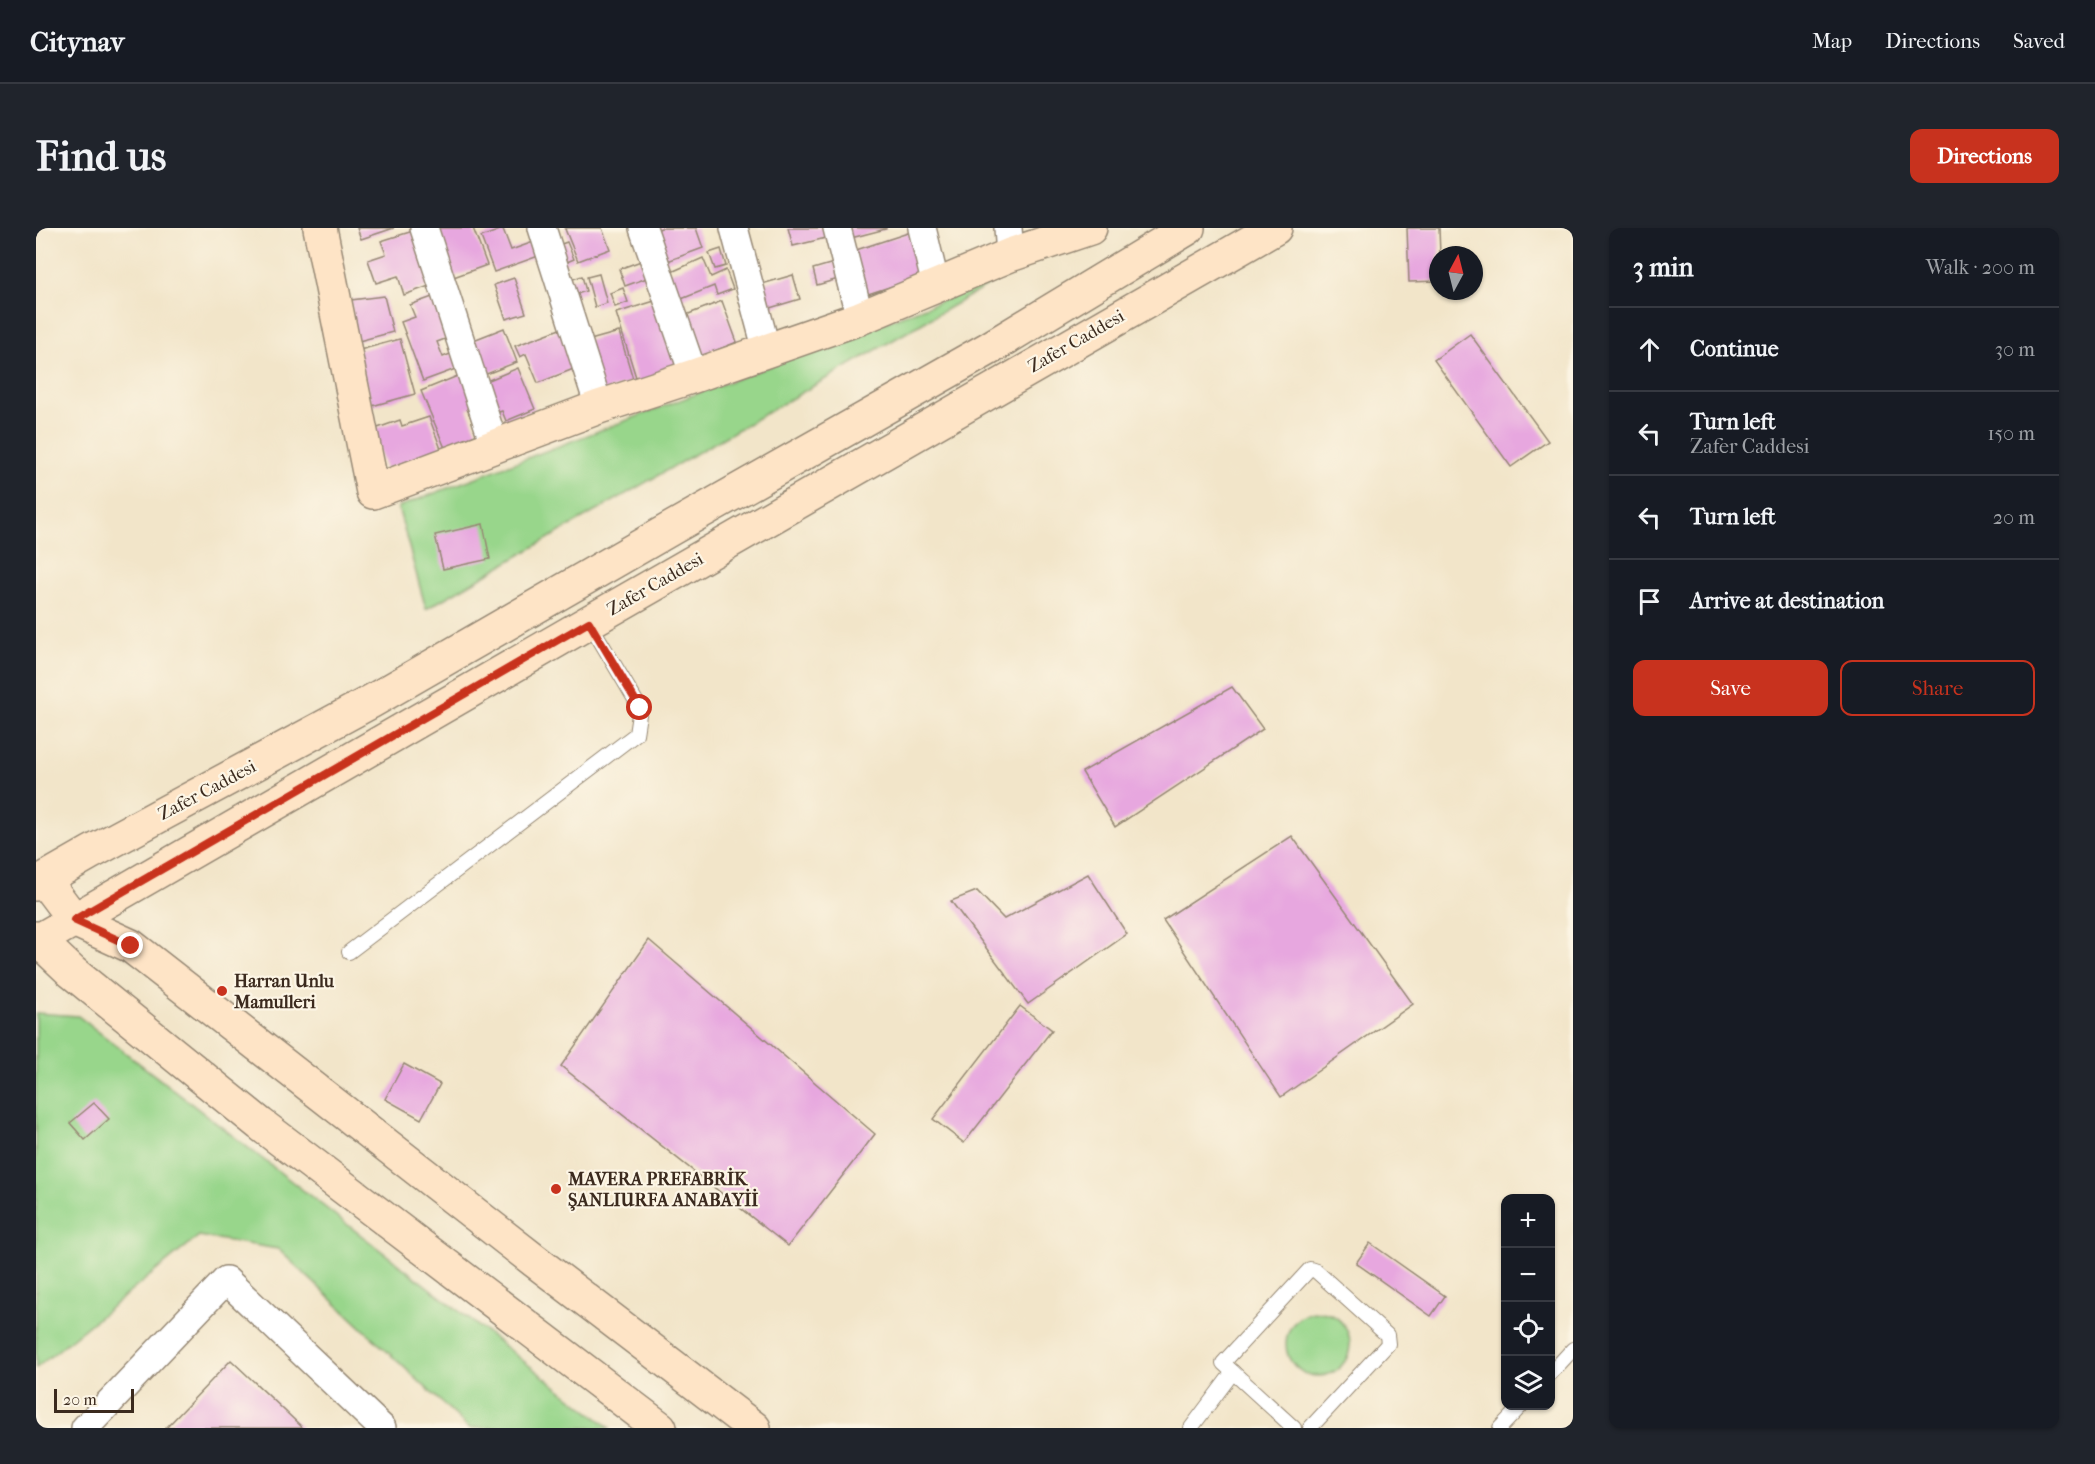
<!DOCTYPE html>
<html lang="en">
<head>
<meta charset="utf-8">
<style>
	:root { --surface:#171b24; --page:#20242c; --text:#f1f3f6; --muted:#9ea1a6; --line:#363941; --accent:#c8321e }
	body { margin:0; font-family:"IM FELL French Canon",serif; background:var(--page); color:var(--text) }
	.controls { position:absolute; right:18px; bottom:18px; display:grid; overflow:hidden; border-radius:12px; box-shadow:0 2px 4px #0004 }
	.controls button { width:54px; height:54px; display:grid; place-items:center; padding:0; border:0; border-bottom:2px solid var(--line); background:var(--surface); color:var(--text); font:30px sans-serif }
	.compass { position:absolute; left:1393px; top:18px; width:54px; height:54px; border-radius:50%; background:var(--surface); box-shadow:0 2px 4px #0004; rotate:7deg }
	.scale { position:absolute; left:18px; bottom:15px; width:80px; box-sizing:border-box; padding-left:6px; border:3px solid #3b2a1e; border-top:0; font-size:16px; line-height:21px; white-space:nowrap; color:#3b2a1e; -webkit-text-stroke:4px #fcf5e5; paint-order:stroke }
	.stop { position:absolute; width:18px; height:18px; margin:-14px; border:4px solid #c8321e; border-radius:50%; background:#fff }
	.stop.end { background:#c8321e; border-color:#fff; box-shadow:0 2px 6px #0008 }
	.list { margin:0; padding:0; list-style:none }
	h2 { display:flex; justify-content:space-between; align-items:center; height:78px; margin:0; padding:0 24px; font-size:26px }
	h2 small { font-size:20px; font-weight:400; color:var(--muted) }
	.list li { display:grid; grid-template-columns:39px 1fr auto; gap:18px; align-items:center; box-sizing:border-box; height:84px; padding:0 24px; border-top:2px solid var(--line) }
	.list b { display:block; font-size:22px; white-space:nowrap }
	.list p { margin:0; font-size:20px; white-space:nowrap; color:var(--muted) }
	.list em { font-size:20px; font-style:normal; color:var(--muted) }
	.actions { display:flex; gap:12px; padding:18px 24px }
	.actions a { flex:1; padding:14px 0; border:2px solid var(--accent); border-radius:12px; text-align:center; font-size:21px; color:var(--accent) }
	.actions .main { background:var(--accent); color:#fff }
	.icon { flex:none; width:33px; height:33px; fill:none; stroke:currentColor; stroke-width:2; stroke-linecap:round; stroke-linejoin:round }
	.map { position:relative; flex:none; width:1537px; height:1200px; overflow:hidden; border-radius:12px }
	header { display:flex; align-items:center; gap:36px; box-sizing:border-box; height:84px; padding:0 30px; background:var(--surface); border-bottom:2px solid var(--line) }
	header strong { font-size:28px }
	nav { display:flex; gap:33px; margin-inline-start:auto; font-size:21px }
	.intro { display:flex; align-items:center; justify-content:space-between; box-sizing:border-box; height:144px; padding:0 36px }
	h1 { margin:0; font-size:42px }
	.button { padding:15px 27px; border-radius:12px; background:var(--accent); color:#fff; font-size:21px; font-weight:700 }
	main { display:flex; gap:36px; padding:0 36px }
	aside { flex:1; background:var(--surface); border-radius:12px; box-shadow:0 2px 4px #0004 }
	.map>svg:first-child { display:block }
	.green { fill:#98d68b; stroke:#6a8054; stroke-width:1.5 }
	.building { fill:#e7a7df }
	.lines { fill:none; stroke-linecap:round; stroke-linejoin:round }
	.lane-casing { stroke:#968874; stroke-width:16 }
	.street-casing { stroke:#968874; stroke-width:30 }
	.secondary-casing { stroke:#968874; stroke-width:36 }
	.lane { stroke:#fff; stroke-width:14 }
	.street { stroke:#fff; stroke-width:27 }
	.secondary { stroke:#fee4c6; stroke-width:33 }
	.route { stroke:#c8321e; stroke-width:8 }
	.poi-dot { fill:#c8321e; stroke:#fcf5e5; stroke-width:2 }
	.labels { text-anchor:middle; stroke-width:4.5; stroke-linejoin:round; paint-order:stroke }
	.street-label { font-size:18px; fill:#3b2a1e; stroke:#fcf5e5 }
	.poi-label { font-size:18px; font-weight:bold; fill:#3b2a1e; stroke:#fcf5e5; text-anchor:start }
</style>
</head>
<body>
<header>
<strong>Citynav</strong>
<nav><a>Map</a><a>Directions</a><a>Saved</a></nav>
</header>
<div class="intro"><h1>Find us</h1><a class="button">Directions</a></div>
<main>
<div class="map">
<svg width="1537" height="1200" viewBox="0 0 1537 1200">
	<rect width="100%" height="100%" fill="#fcf5e5"/>
	<filter id="ink" filterUnits="userSpaceOnUse"><feTurbulence type="fractalNoise" baseFrequency=".0167" numOctaves="2"/><feDisplacementMap in="SourceGraphic" scale="12" xChannelSelector="R" yChannelSelector="G"/><feConvolveMatrix kernelMatrix="1 2 1 2 8 2 1 2 1" color-interpolation-filters="sRGB"/></filter>
	<filter id="wash" filterUnits="userSpaceOnUse"><feTurbulence type="fractalNoise" baseFrequency=".008" numOctaves="4" result="noise"/><feDisplacementMap in="SourceGraphic" scale="24" xChannelSelector="R" yChannelSelector="G"/><feGaussianBlur stdDeviation="1.35" result="paint"/><feColorMatrix in="noise" values="0 0 0 0 0 0 0 0 0 0 0 0 0 0 0 0 0 1.4 0 .05"/><feComposite in="paint" operator="in"/></filter>
	<g filter="url(#wash)">
		<rect width="100%" height="100%" fill="#f2e5c9"/>
		<!-- green -->
		<g class="green">
			<polygon points="963,51 390,381 362,279"/>
			<polygon points="0,785 42,788 574,1200 433,1200 242,1021 163,1008 0,1140"/>
			<circle cx="1282" cy="1116" r="32"/>
		</g>
		<g id="blocks">
			<!-- building -->
			<g class="building">
				<polygon points="321,0 358,0 325,11"/>
				<polygon points="392,0 437,0 451,37 412,51"/>
				<polygon points="531,0 566,0 574,21 542,33 529,1"/>
				<polygon points="625,0 660,0 667,20 629,34 618,3"/>
				<polygon points="752,0 791,0 794,9 757,18"/>
				<polygon points="808,0 850,0 850,1 811,11"/>
				<polygon points="1371,0 1403,0 1404,27 1402,27 1402,53 1373,54"/>
				<polygon points="467,1 475,22 503,12 508,26 458,44 445,9"/>
				<polygon points="377,3 396,57 368,67 362,48 340,55 332,32 350,26 345,13"/>
				<polygon points="875,4 890,47 826,68 811,25"/>
				<polygon points="531,14 538,31 524,37 517,19"/>
				<polygon points="685,21 690,38 679,41 673,25"/>
				<polygon points="667,30 675,49 690,42 697,61 681,67 678,58 643,72 631,46"/>
				<polygon points="605,33 611,50 589,58 583,41"/>
				<polygon points="801,34 806,50 781,57 777,41"/>
				<polygon points="563,46 571,75 559,79 551,49"/>
				<polygon points="757,47 764,71 727,82 719,58"/>
				<polygon points="546,48 550,63 535,68 531,53"/>
				<polygon points="478,50 490,85 470,91 458,57"/>
				<polygon points="587,60 592,74 579,79 574,65"/>
				<polygon points="402,67 417,108 401,114 407,129 419,124 425,139 387,153 365,94 379,89 374,77"/>
				<polygon points="348,68 357,104 319,114 315,72"/>
				<polygon points="625,71 648,145 603,159 580,85"/>
				<polygon points="686,73 701,114 661,130 645,89"/>
				<polygon points="529,99 545,138 502,155 490,126 484,129 479,118"/>
				<polygon points="468,100 481,134 443,149 430,115"/>
				<polygon points="583,104 598,154 562,165 547,114"/>
				<polygon points="1434,106 1512,213 1475,239 1398,132"/>
				<polygon points="364,111 379,166 336,178 320,123"/>
				<polygon points="482,140 499,181 470,193 466,183 454,187 441,157"/>
				<polygon points="429,145 442,176 431,181 442,206 409,220 385,163"/>
				<polygon points="393,189 405,221 350,241 336,202 364,192 366,198"/>
				<polygon points="447,296 454,331 407,341 399,307"/>
				<polygon points="1196,459 1227,501 1079,599 1046,544"/>
				<polygon points="1256,608 1377,776 1245,869 1127,692"/>
				<polygon points="1052,646 1091,706 992,776 915,673 941,663 968,691"/>
				<polygon points="613,712 839,906 752,1018 525,838"/>
				<polygon points="984,778 1016,802 928,915 897,891"/>
				<polygon points="368,836 404,856 385,891 349,871"/>
				<polygon points="58,875 73,891 49,912 34,895"/>
				<polygon points="1334,1015 1409,1068 1395,1088 1320,1035"/>
				<polygon points="195,1132 267,1200 130,1200"/>
			</g>
		</g>
	</g>
	<g filter="url(#ink)">
		<use href="#blocks" fill-opacity="0" stroke="#968874" stroke-width="1.5"/>
		<g class="lines">
			<defs>
				<g id="lane">
					<polyline points="313,724 600,506 604,480 553,394"/>
					<polyline points="1514,1146 1537,1121"/>
					<polyline points="1155,1200 1197,1144"/>
					<polyline points="1258,1200 1187,1135 1274,1041 1280,1043 1351,1107 1352,1116 1274,1200"/>
					<polyline points="1464,1200 1485,1178"/>
				</g>
				<g id="street">
					<polyline points="388,0 459,219"/>
					<polyline points="506,0 563,179"/>
					<polyline points="607,0 658,148"/>
					<polyline points="698,0 731,123"/>
					<polyline points="801,0 824,90"/>
					<polyline points="886,0 900,58"/>
					<polyline points="972,0 974,27"/>
					<polyline points="49,1200 190,1052 346,1200"/>
				</g>
				<g id="secondary">
					<polyline points="284,0 337,264 563,179 658,148 824,90 974,27 1054,0"/>
					<polyline points="8,652 38,692 95,718 499,1033 718,1200"/>
					<polyline points="0,656 54,625 336,473 636,300 952,121 1152,0"/>
					<polyline points="0,710 36,744 224,896 624,1200"/>
					<polyline points="0,714 553,394 1239,0"/>
				</g>
			</defs>
			<!-- lane casing -->
			<use href="#lane" class="lane-casing"/>
			<!-- street casing -->
			<use href="#street" class="street-casing"/>
			<!-- secondary casing -->
			<use href="#secondary" class="secondary-casing"/>
			<!-- lane -->
			<use href="#lane" class="lane"/>
			<!-- street -->
			<use href="#street" class="street"/>
			<!-- secondary -->
			<use href="#secondary" class="secondary"/>
		</g>
	</g>
	<g class="lines" filter="url(#ink)">
		<!-- route -->
		<polyline class="route" points="95,718 38,692 553,394 604,480"/>
	</g>
	<!-- markers -->
	<g class="poi-dot">
		<circle cx="186" cy="763" r="6"/>
		<circle cx="520" cy="961" r="6"/>
	</g>
	<g class="labels">
		<!-- street labels -->
		<g class="street-label">
			<text transform="translate(1040 113) rotate(-30)" y="6">Zafer Caddesi</text>
			<text transform="translate(619 356) rotate(-30)" y="6">Zafer Caddesi</text>
			<text transform="translate(171 562) rotate(-28)" y="6">Zafer Caddesi</text>
		</g>
		<!-- poi labels -->
		<g class="poi-label">
			<text x="198" y="759">Harran Unlu<tspan x="198" dy="21">Mamulleri</tspan></text>
			<text x="532" y="957">MAVERA PREFABRİK<tspan x="532" dy="21">ŞANLIURFA ANABAYİİ</tspan></text>
		</g>
	</g>
</svg>
<div class="controls">
<button>+</button>
<button>−</button>
<button><svg class="icon" aria-label="locate" viewBox="0 0 24 24"><circle cx="12" cy="12" r="6"/><path d="M12 2v4M12 18v4M2 12h4M18 12h4"/></svg></button>
<button><svg class="icon" aria-label="layers" viewBox="0 0 24 24"><path d="M12 4l9 5-9 5-9-5zM3 14l9 5 9-5"/></svg></button>
</div>
<svg class="compass" viewBox="-18 -18 36 36"><path d="M0-13l5 13h-10z" fill="#e53935"/><path d="M0 13l5-13h-10z" fill="#9ea1a6"/></svg>
<div class="scale">20 m</div>
<div class="stop" style="left:604px;top:480px"></div>
<div class="stop end" style="left:95px;top:718px"></div>
</div>
<aside>
<h2>3 min<small>Walk · 200 m</small></h2>
<ul class="list">
<li><svg class="icon" aria-label="ahead" viewBox="0 0 24 24"><path d="M12 20V5M6 11l6-6 6 6"/></svg><div><b>Continue</b></div><em>30 m</em></li>
<li><svg class="icon" aria-label="left" viewBox="0 0 24 24"><path d="M17 20v-9H6M10 6l-5 5 5 5"/></svg><div><b>Turn left</b><p>Zafer Caddesi</p></div><em>150 m</em></li>
<li><svg class="icon" aria-label="left" viewBox="0 0 24 24"><path d="M17 20v-9H6M10 6l-5 5 5 5"/></svg><div><b>Turn left</b></div><em>20 m</em></li>
<li><svg class="icon" aria-label="arrive" viewBox="0 0 24 24"><path d="M6 21V4h12l-3 4 3 4H6"/></svg><div><b>Arrive at destination</b></div></li>
</ul>
<div class="actions"><a class="main">Save</a><a>Share</a></div>
</aside>
</main>
</body>
</html>
